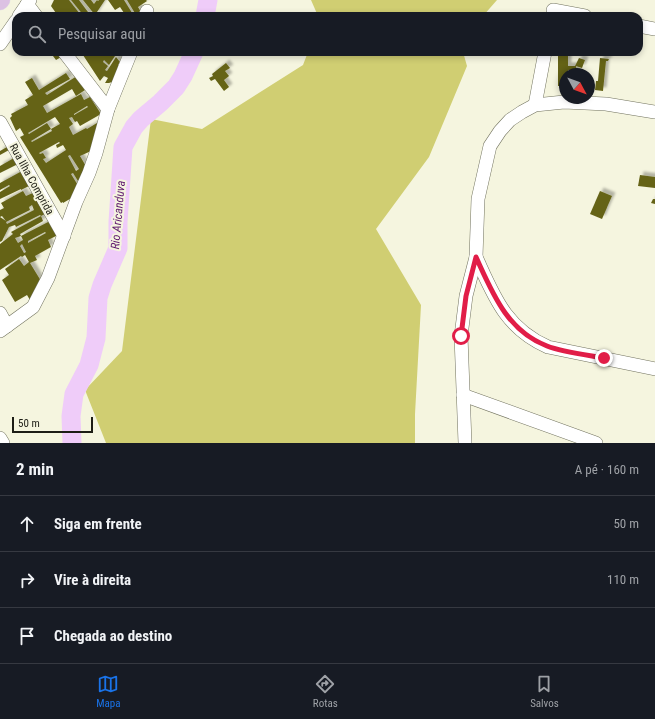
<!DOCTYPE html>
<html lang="pt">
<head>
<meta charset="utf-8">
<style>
	:root { --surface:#171b24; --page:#242831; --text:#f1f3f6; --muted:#9ea1a6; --line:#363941; --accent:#1a73e8 }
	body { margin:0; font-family:"Roboto Condensed",sans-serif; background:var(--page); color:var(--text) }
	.compass { position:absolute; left:559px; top:68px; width:36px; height:36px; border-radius:50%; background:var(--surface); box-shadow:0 2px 6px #0003; rotate:131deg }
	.scale { position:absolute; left:12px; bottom:10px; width:81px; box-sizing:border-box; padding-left:4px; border:2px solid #1d1d15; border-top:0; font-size:11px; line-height:14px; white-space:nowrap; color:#1d1d15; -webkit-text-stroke:3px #f5f5df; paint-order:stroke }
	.stop { position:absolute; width:12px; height:12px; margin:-9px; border:3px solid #e11d48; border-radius:50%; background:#fff }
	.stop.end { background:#e11d48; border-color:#fff; box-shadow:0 1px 4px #0008 }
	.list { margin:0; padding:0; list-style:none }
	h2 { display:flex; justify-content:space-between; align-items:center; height:52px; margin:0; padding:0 16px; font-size:17px }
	h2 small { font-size:13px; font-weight:400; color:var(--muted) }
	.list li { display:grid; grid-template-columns:26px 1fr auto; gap:12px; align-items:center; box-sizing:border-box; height:56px; padding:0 16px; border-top:1px solid var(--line) }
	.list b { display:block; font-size:15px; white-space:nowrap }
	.list em { font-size:13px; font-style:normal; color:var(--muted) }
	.icon { flex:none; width:22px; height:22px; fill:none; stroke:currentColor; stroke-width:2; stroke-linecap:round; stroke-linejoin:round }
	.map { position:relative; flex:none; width:655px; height:443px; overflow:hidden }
	.search { position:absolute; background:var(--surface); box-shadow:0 2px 6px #0003; left:12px; right:12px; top:12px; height:44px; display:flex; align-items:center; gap:10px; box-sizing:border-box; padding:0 14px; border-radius:12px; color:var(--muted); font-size:15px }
	.sheet { height:220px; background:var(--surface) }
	nav { display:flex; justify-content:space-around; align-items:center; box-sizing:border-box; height:56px; border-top:1px solid var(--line); background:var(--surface); font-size:11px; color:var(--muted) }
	nav a { display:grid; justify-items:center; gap:2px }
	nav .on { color:var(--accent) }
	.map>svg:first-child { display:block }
	.green { fill:#d0ce72 }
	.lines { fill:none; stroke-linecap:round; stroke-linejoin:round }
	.river { stroke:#efccf9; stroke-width:19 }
	.building { fill:#656318; fill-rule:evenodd; filter:url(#shadow) }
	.minor-casing { stroke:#71725e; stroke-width:14 }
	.major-casing { stroke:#e4e4e3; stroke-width:17 }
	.minor { stroke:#fff; stroke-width:13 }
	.major { stroke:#dcc1e3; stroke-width:16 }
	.route { stroke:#e11d48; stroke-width:5 }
	.labels { text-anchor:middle; stroke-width:4; stroke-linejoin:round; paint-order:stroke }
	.street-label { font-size:11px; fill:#1d1d15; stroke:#f5f5df }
	.water-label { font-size:12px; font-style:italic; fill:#5f196f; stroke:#f5f5df }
</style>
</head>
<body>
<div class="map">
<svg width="655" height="443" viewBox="0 0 655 443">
	<defs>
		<filter id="shadow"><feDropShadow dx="3.5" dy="-3.5" stdDeviation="1" flood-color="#0004"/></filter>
	</defs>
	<rect width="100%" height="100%" fill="#f5f5df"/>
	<!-- green -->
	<g class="green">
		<polygon points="311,0 497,0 483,16 318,16"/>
		<polygon points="308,52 463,52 467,66 429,157 376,229 421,305 415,414 415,443 106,443 85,390 122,351 151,119 202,129 303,65"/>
	</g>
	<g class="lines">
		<!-- river -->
		<g class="river">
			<polyline points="205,16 208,0"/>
			<polyline points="72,443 71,416 74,394 89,365 96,338 98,298 102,285 118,248 118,222 123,147 134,127 141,119 160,103 176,87 183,76 194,52"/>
		</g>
	</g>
	<!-- building -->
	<g class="building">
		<polygon points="54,0 69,0 80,14 77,16 58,16 51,6"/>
		<polygon points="71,0 79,0 91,16 84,16"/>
		<polygon points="83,0 91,0 94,4 97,0 98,1 99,0 105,0 95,15"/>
		<polygon points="108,0 124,0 134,16 126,16 120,7 115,10"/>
		<polygon points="127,0 146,0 147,1 138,7 141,12 136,15"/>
		<polygon points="50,52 60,52 63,56 56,60"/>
		<polygon points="81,52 112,52 115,56 109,65 104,60 103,62 108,66 105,70 107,71 116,57 120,62 118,65 122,68 118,80 109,83 105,83 108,78 104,76 100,81"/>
		<polygon points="563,52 568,52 568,66 575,66 579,58 585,60 582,68 576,66 577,74 570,74 570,70 568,70 568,74 565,74 564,78 565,86 558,86 558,54 563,55"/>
		<polygon points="600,58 609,59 608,61 606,61 603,91 595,90 596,81 598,81"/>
		<polygon points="226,63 230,68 225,71 229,76 224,80 229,87 224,91 215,79 211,81 209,78 213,76 212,74"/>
		<path d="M66,73L70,79L45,93L47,95L77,76L85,90L76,96L72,89L43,106L47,113L81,94L84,100L90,97L101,114L80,126L77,121L75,122L72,117L69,118L73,124L69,127L73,135L86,128L87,129L97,123L100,129L91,151L80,156L87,168L83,179L78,181L73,173L71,174L79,187L75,196L63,203V202L61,203L20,137L24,135L20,128L16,131L10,118L12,116L11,114L28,105L25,100L33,95L25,82L32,78L39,90ZM87,106L88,107L74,115V114ZM55,117L60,124L51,129L47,123L29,134L28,133ZM51,129L52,131L32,142L31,141ZM59,142L60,143L56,145L57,148L63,145L66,150L46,163L43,159L46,158L43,153L40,154L39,153ZM70,155L79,169L76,171L68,156Z"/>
		<polygon points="7,147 9,150 0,155 0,151"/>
		<polygon points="14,158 18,164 0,173 0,166"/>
		<polygon points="22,171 31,185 21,190 21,189 0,199 0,192 10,186 9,185 0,190 0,183"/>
		<polygon points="640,175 655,177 655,188 638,186"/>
		<path d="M23,191L26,196L35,192L47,213L41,216L40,215L16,227L15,225L9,227L2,241L0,242V217L6,221L2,216L0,217V210L4,208L1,203ZM32,205L34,210L7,224L6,222L30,210L29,207Z"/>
		<polygon points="600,191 612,196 602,219 590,214"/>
		<polygon points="653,199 655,199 655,204 651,203"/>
		<path d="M41,216L43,221L20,234L21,236L15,238L18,243L23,240L21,236L52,220L60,234L48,240L51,247L35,256L37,260L30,263L41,281L33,305L27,295L15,302L2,280L9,275L5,269L19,259L24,266L29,262L25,255L22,257L21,256L0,270V244L13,234L11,232ZM45,232L46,233L28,243V241ZM22,244L26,252L24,253L20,246Z"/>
	</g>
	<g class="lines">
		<defs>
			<g id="minor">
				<polyline points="27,4 36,16"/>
				<polyline points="553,10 585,16"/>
				<polyline points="19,16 30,0"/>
				<polyline points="145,16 147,11"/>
				<polyline points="639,26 655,29"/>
				<polyline points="0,44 16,21"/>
				<polyline points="64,52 108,109"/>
				<polyline points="535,105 545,52"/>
				<polyline points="0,122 64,236"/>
				<path d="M476,257C494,296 505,328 548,347L655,369"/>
				<polyline points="0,313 7,326"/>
				<polyline points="0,331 33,307 48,278 76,202 89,173 96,153 108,109 131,52"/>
				<polyline points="463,395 596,443"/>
				<polyline points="0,438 3,443"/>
				<polyline points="465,443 461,336 466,296 476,257 478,199 490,146 500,131 510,120 522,112 535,105 564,102 606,104 655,112"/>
			</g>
			<polyline id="major" points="0,2 2,0"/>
		</defs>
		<!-- minor casing -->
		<use href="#minor" class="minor-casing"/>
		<!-- major casing -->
		<use href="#major" class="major-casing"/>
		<!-- minor -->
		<use href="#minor" class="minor"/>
		<!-- major -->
		<use href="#major" class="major"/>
	</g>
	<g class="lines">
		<!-- route -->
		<path class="route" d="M461,336L466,296L476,257C492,292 507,331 547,346C562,352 587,355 604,358"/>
	</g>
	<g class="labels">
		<!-- street labels -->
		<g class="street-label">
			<text transform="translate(32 179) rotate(61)" y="4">Rua Ilha Comprida</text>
		</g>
		<!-- water labels -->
		<g class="water-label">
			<text transform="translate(118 215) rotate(-85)" y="4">Rio Aricanduva</text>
		</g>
	</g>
</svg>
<svg class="compass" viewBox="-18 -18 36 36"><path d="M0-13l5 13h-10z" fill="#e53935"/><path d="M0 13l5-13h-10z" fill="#9ea1a6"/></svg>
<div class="scale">50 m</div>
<div class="stop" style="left:461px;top:336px"></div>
<div class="stop end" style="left:604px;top:358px"></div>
<div class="search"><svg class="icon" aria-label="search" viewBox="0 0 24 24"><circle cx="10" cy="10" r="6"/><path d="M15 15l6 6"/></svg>Pesquisar aqui</div>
</div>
<section class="sheet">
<h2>2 min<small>A pé · 160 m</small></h2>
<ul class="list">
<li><svg class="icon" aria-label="ahead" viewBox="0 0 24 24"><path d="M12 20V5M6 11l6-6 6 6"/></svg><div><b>Siga em frente</b></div><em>50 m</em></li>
<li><svg class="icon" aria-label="right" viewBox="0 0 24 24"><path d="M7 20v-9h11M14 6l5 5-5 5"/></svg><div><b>Vire à direita</b></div><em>110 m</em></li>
<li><svg class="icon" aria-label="arrive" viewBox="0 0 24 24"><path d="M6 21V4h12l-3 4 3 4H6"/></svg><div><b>Chegada ao destino</b></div></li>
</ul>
</section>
<nav>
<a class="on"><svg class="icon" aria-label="map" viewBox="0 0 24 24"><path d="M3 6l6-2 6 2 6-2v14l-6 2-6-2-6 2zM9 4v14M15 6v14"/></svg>Mapa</a>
<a><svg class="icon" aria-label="directions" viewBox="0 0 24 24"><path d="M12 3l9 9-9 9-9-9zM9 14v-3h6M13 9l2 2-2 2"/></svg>Rotas</a>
<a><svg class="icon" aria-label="saved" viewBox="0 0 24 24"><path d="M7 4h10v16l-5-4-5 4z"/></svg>Salvos</a>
</nav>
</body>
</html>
